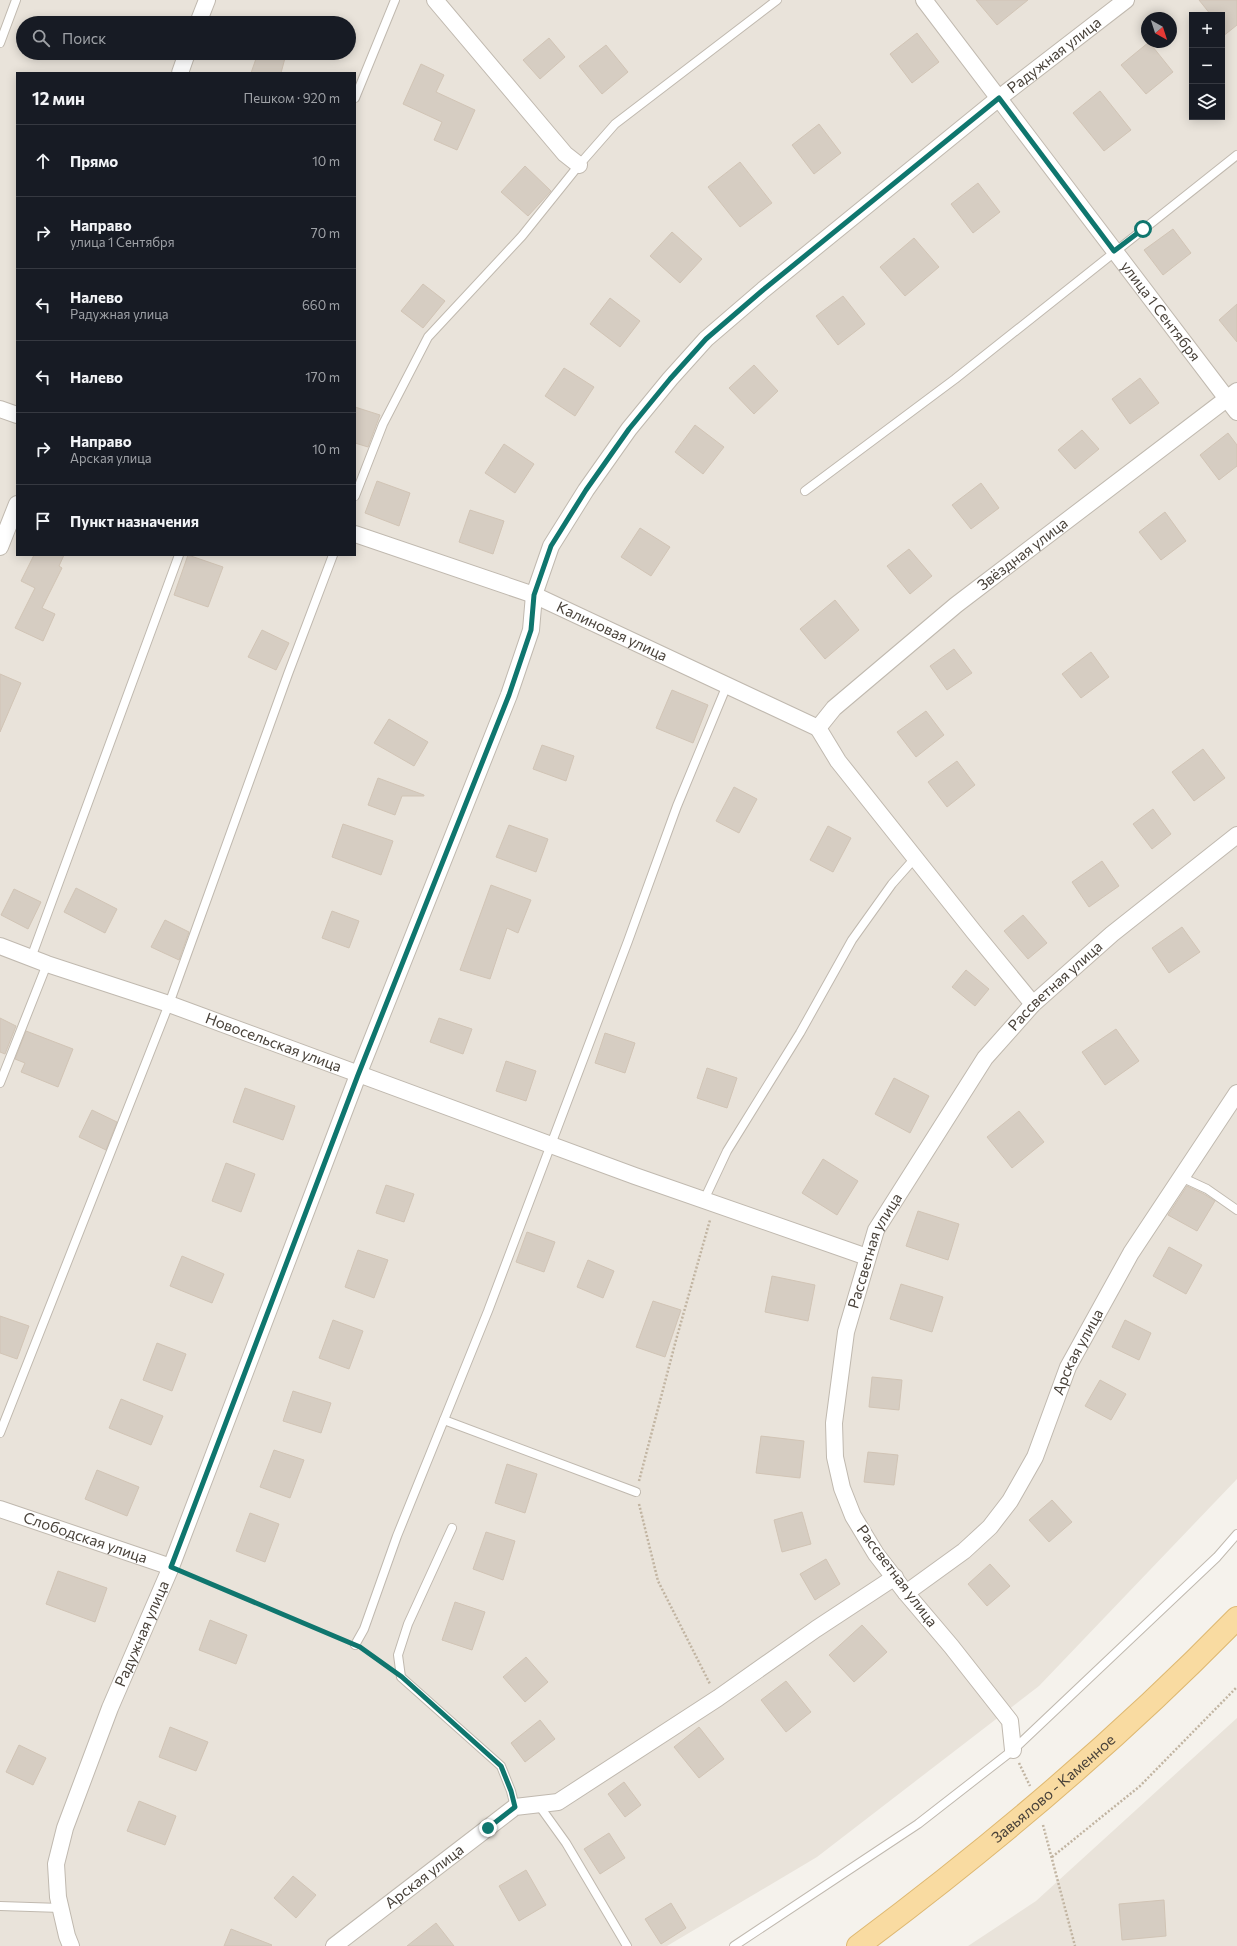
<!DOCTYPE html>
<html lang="ru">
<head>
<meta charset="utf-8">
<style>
	:root { --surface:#171b24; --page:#20242c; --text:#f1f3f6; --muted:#9ea1a6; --line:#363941 }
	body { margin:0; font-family:Commissioner,sans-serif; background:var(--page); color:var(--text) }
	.controls { position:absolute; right:12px; top:12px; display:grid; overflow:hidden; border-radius:0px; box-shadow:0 2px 10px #0003 }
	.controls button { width:36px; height:36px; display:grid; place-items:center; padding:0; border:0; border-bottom:1px solid var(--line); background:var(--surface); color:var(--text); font:20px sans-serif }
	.compass { position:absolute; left:1141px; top:12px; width:36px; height:36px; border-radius:50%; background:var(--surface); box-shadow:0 2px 10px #0003; rotate:141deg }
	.stop { position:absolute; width:12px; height:12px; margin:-9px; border:3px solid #0f766e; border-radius:50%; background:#fff }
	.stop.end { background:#0f766e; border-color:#fff; box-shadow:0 1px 4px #0008 }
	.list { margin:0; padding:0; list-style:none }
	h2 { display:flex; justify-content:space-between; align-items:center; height:52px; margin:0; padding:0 16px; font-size:17px }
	h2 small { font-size:13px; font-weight:400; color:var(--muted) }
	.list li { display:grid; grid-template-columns:26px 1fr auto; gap:12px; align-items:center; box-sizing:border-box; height:72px; padding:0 16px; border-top:1px solid var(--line) }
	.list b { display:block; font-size:15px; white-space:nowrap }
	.list p { margin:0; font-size:13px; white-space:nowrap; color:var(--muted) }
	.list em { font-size:13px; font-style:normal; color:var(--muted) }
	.icon { flex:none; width:22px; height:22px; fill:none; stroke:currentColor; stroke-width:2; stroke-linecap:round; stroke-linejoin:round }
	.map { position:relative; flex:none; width:1237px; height:1946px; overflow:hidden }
	.search { position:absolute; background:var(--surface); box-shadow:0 2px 10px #0003; left:16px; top:16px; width:340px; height:44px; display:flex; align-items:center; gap:10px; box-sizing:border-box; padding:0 14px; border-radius:22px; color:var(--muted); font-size:15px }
	.panel { position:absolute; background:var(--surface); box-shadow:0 2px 10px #0003; left:16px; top:72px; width:340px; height:484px; border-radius:0px }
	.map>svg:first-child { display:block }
	.residential { fill:#e9e3da; fill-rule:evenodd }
	.building { fill:#d6cdc2; stroke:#d1c4b5 }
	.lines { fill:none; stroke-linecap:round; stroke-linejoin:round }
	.lane-casing { stroke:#c0b9af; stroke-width:10 }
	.street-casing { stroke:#c0b9af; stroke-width:18 }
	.primary-casing { stroke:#deb871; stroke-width:24 }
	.path { stroke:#c1b4a1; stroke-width:2.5; stroke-dasharray:2 2; stroke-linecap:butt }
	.lane { stroke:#fff; stroke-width:8 }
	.street { stroke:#fff; stroke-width:16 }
	.primary { stroke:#f9dba1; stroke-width:22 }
	.route { stroke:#0f766e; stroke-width:5 }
	.labels { text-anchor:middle; stroke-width:4; stroke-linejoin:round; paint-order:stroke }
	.street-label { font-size:15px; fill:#49423a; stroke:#fff }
</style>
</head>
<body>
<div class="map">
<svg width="1237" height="1946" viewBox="0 0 1237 1946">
	<rect width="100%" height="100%" fill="#f5f2ec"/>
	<!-- residential -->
	<g class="residential">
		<path d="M0,0H1237V1479L1039,1686L817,1857L667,1946H0ZM1192,15H1222V117H1192ZM1147,18H1171V42H1147ZM23,23H349V53H23ZM17,73H355V555H17Z"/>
		<polygon points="1237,1718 1237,1946 968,1946 1036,1901"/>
	</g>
	<!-- building -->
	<g class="building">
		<polygon points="976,0 1028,0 997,25"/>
		<polygon points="1199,0 1237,0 1237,25 1222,37 1222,15 1211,15"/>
		<polygon points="917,33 939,62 912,83 890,54"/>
		<polygon points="549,38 565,57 540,79 523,60"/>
		<polygon points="1149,42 1173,72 1146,94 1121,65"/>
		<polygon points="606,45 628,72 602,94 579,66"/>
		<polygon points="258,53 269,53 285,58 281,73 251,73"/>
		<polygon points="421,64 444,75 436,92 475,110 457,150 434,140 442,122 403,104"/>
		<polygon points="1100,91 1131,130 1104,151 1073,113"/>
		<polygon points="819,124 841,153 814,174 792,145"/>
		<polygon points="740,162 772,203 740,227 708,187"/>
		<polygon points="525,166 551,191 528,216 501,192"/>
		<polygon points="978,183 1000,212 973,233 951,204"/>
		<polygon points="1173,229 1191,253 1163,275 1144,250"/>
		<polygon points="672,232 702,259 680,283 650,256"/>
		<polygon points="914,238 939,267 905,296 880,267"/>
		<polygon points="423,284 445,301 423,328 401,311"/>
		<polygon points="843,296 865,324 838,345 816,316"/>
		<polygon points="610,298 640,321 620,347 590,324"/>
		<polygon points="1237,304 1237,342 1219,320"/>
		<polygon points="754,365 778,391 754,414 729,388"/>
		<polygon points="564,368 594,387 575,416 545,396"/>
		<polygon points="1140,378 1159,403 1130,424 1112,399"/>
		<polygon points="355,407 380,415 368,447 355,443"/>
		<polygon points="695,425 724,447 703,474 675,452"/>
		<polygon points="1082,430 1099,449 1075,469 1058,450"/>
		<polygon points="1228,433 1237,445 1237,466 1219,480 1200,455"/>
		<polygon points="504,444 534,464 515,493 485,473"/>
		<polygon points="377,481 410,493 399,526 365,513"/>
		<polygon points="981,483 999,508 971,529 952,505"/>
		<polygon points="470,510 504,521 493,554 459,542"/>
		<polygon points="1165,512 1186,541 1161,560 1139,532"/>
		<polygon points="640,528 670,547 651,576 621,557"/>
		<polygon points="909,549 932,576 910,594 887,566"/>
		<polygon points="34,555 64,555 59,566 62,568 42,608 55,614 43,641 15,628 35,588 21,581"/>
		<polygon points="188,555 223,567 208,607 174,595"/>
		<polygon points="835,600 859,630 825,659 800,629"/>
		<polygon points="262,630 289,643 276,670 248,657"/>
		<polygon points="954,649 972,673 947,690 930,666"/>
		<polygon points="1091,652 1109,677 1081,698 1062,674"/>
		<polygon points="0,674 21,683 0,732"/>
		<polygon points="672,690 708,705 693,743 656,728"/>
		<polygon points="926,711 944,735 916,757 897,732"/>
		<polygon points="389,719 428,742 414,766 374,743"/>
		<polygon points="542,745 574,756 566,781 533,769"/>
		<polygon points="1203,749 1225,778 1194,801 1172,772"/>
		<polygon points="957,761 975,785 947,807 928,782"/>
		<polygon points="378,778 424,795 424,796 402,796 395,815 368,805"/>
		<polygon points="734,787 757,799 739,833 716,821"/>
		<polygon points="1153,809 1171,834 1152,849 1133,824"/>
		<polygon points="343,824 393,841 381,875 332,857"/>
		<polygon points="509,825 548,839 536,872 496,857"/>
		<polygon points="828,826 851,838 833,872 810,860"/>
		<polygon points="1102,861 1119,886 1089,907 1072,882"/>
		<polygon points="491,885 531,900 518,933 507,928 490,979 460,970"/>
		<polygon points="76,888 117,909 105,933 64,912"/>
		<polygon points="14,889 41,902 28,929 1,915"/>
		<polygon points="332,911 359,921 349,948 322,938"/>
		<polygon points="1023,915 1047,943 1028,959 1004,931"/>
		<polygon points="165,920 189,932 179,960 151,947"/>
		<polygon points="1182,927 1200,952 1169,973 1152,948"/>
		<polygon points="966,970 989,989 975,1006 952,987"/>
		<polygon points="0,1018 16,1026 5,1054 0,1052"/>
		<polygon points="439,1018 472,1029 463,1054 430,1042"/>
		<polygon points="1116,1029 1139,1061 1105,1085 1082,1052"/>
		<polygon points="26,1031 73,1049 58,1087 21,1072 25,1063 15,1059"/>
		<polygon points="605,1033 635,1043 625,1073 595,1063"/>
		<polygon points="506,1061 536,1071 526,1101 496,1091"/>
		<polygon points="707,1068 737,1078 727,1108 697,1098"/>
		<polygon points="894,1078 929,1096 910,1133 875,1114"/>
		<polygon points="245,1088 295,1106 283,1140 233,1122"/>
		<polygon points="92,1110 117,1122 106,1150 79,1137"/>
		<polygon points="1019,1111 1044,1142 1012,1168 987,1137"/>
		<polygon points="823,1159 858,1181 837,1215 802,1193"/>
		<polygon points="226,1163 255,1174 241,1212 212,1201"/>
		<polygon points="386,1185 414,1194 404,1222 376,1213"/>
		<polygon points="1187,1186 1204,1194 1215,1201 1197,1231 1168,1215"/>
		<polygon points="918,1211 959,1224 948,1260 906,1246"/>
		<polygon points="527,1232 555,1242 544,1272 516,1262"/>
		<polygon points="1169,1247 1202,1265 1186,1294 1153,1276"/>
		<polygon points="358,1250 388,1260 374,1298 345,1287"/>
		<polygon points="182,1256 224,1274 212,1303 170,1286"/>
		<polygon points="588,1260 614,1271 603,1298 577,1287"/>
		<polygon points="772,1276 815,1285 808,1321 765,1312"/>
		<polygon points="901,1284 943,1297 932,1332 890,1319"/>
		<polygon points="653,1301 681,1310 665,1357 636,1347"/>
		<polygon points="0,1316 29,1326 17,1359 0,1353"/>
		<polygon points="333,1320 363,1331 349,1369 319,1358"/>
		<polygon points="1125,1320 1151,1333 1139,1360 1112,1347"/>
		<polygon points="157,1343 186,1354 172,1391 143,1380"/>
		<polygon points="872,1377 902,1380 899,1410 869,1407"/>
		<polygon points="1100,1380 1126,1394 1111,1420 1085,1406"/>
		<polygon points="293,1391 331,1403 321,1433 283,1421"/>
		<polygon points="121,1399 163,1416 151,1445 109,1428"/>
		<polygon points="761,1436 804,1441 800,1478 756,1473"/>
		<polygon points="274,1450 304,1460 290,1498 260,1487"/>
		<polygon points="868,1452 898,1455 894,1485 864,1482"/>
		<polygon points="507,1464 537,1474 525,1513 495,1503"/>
		<polygon points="97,1470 139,1487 127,1516 85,1499"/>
		<polygon points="1052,1500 1072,1522 1049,1542 1029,1520"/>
		<polygon points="802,1512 811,1544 782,1552 774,1520"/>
		<polygon points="250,1513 279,1524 265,1562 236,1551"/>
		<polygon points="486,1532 515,1541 503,1580 473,1569"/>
		<polygon points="826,1559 840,1584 815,1600 800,1574"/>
		<polygon points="990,1564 1010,1586 987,1606 968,1584"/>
		<polygon points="58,1571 107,1588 95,1622 46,1604"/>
		<polygon points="455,1602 485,1612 472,1650 442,1640"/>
		<polygon points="210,1620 247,1635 236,1664 199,1650"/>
		<polygon points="862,1625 887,1652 854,1682 829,1655"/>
		<polygon points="526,1657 548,1682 525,1702 503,1677"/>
		<polygon points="786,1681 811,1712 786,1732 761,1700"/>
		<polygon points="540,1720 555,1739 525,1762 511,1743"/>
		<polygon points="170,1727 208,1742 196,1771 159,1757"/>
		<polygon points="699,1727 724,1759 699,1778 674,1747"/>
		<polygon points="19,1745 46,1758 33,1785 6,1772"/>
		<polygon points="624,1782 641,1805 625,1817 608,1794"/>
		<polygon points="139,1801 176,1816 165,1845 127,1831"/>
		<polygon points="609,1833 625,1858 600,1874 584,1849"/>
		<polygon points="526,1870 546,1905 519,1921 499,1886"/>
		<polygon points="293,1876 316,1895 296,1918 274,1898"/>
		<polygon points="1164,1900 1166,1936 1122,1940 1119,1904"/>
		<polygon points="671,1903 686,1928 661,1944 645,1919"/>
		<polygon points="436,1923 454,1946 407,1946"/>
		<polygon points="231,1929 272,1945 271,1946 224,1946"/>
	</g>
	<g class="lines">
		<defs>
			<g id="lane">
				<polyline points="0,43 16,0"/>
				<polyline points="355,98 395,0"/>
				<polyline points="805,491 955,379 1237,155"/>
				<polyline points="355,496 383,424 428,337 522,236 579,165 615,124 777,0"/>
				<polyline points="31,958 179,555"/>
				<polyline points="0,1083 47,964"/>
				<polyline points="1181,1177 1207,1189 1237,1210"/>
				<polyline points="704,1200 727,1151 800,1033 852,940 892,884 915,858"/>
				<polyline points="444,1420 636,1492"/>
				<polyline points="0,1433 169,1004 288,674 333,555"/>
				<polyline points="452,1528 408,1624 398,1655 401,1677 501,1766 511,1791 515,1807"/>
				<polyline points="355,1645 364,1629 397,1536 488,1311 628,941 677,806 727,685"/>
				<polyline points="538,1804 566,1843 627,1946"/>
				<polyline points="0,1906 61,1908"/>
				<polyline points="734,1946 918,1824 1013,1750 1217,1557 1237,1534"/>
			</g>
			<g id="street">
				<polyline points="435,0 565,154 579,165"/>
				<path id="s1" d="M924,0L1237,412"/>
				<polyline points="198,23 207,0"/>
				<polyline points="180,73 187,53"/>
				<polyline points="0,409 17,415"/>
				<path id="s2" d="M355,534L534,595L818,728"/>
				<polyline points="0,547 17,504"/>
				<path id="s3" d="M818,728L834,708L956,605L1237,391"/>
				<polyline points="818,728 838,761 974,932 1033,1004"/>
				<path id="s4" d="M0,946L47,964L169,1004L635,1176L867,1257"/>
				<path id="s5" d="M0,1509L171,1567"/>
				<path id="s6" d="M906,1593L964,1551L990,1527L1010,1501L1035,1457L1068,1367L1131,1253L1237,1093"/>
				<path id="s7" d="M1013,1750L1010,1721L951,1646L906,1593L876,1554L853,1516L842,1488L835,1457L834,1423L846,1332L876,1230L985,1058L1033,1004L1112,934L1237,835"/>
				<path id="s8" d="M71,1946L67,1936L58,1897L56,1864L65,1828L110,1708L171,1567L358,1075L509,695L531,630L534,595L551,546L586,490L629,429L670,379L706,339L763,290L999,98L1126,0"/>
				<path id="s9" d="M334,1946L515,1807L558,1802L718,1698L816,1629L895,1577"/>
			</g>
			<g id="primary">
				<path id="s10" d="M858,1946C992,1846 1120,1738 1237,1618"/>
			</g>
		</defs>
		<!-- lane casing -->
		<use href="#lane" class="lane-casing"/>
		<!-- street casing -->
		<use href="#street" class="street-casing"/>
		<!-- primary casing -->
		<use href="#primary" class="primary-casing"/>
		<!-- path -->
		<g class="path">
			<polyline points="639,1481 676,1340 710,1220"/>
			<polyline points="639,1504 658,1581 710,1684"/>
			<polyline points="187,1574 344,1640"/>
			<polyline points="365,1650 386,1666"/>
			<polyline points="1019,1763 1030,1786"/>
			<polyline points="1043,1825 1075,1946"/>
			<polyline points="1052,1857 1140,1786 1237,1687"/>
		</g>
		<!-- lane -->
		<use href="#lane" class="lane"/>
		<!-- street -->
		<use href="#street" class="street"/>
		<!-- primary -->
		<use href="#primary" class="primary"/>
	</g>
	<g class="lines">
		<!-- route -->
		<polyline class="route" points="488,1828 515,1807 511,1791 501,1766 402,1677 360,1647 171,1567 358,1075 509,695 531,630 534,595 551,546 586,490 629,429 670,379 706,339 763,290 999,98 1114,251 1143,229"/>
	</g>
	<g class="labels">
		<!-- street labels -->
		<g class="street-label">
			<text dy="5" stroke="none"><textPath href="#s8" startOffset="2202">Радужная улица</textPath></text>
			<text dy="5" stroke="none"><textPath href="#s1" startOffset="391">улица 1 Сентября</textPath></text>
			<text dy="5" stroke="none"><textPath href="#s3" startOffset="269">Звёздная улица</textPath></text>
			<text dy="5" stroke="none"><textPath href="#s2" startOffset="275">Калиновая улица</textPath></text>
			<text dy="5" stroke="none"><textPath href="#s7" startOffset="886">Рассветная улица</textPath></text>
			<text dy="5" stroke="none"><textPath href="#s4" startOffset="290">Новосельская улица</textPath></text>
			<text dy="5" stroke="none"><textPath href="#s7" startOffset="562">Рассветная улица</textPath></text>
			<text dy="5" stroke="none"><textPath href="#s6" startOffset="304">Арская улица</textPath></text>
			<text dy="5" stroke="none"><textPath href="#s5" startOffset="90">Слободская улица</textPath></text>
			<text transform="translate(897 1576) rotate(53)" y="5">Рассветная улица</text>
			<text dy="5" stroke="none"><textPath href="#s8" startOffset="330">Радужная улица</textPath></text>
			<text dy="5" stroke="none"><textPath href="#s10" startOffset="251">Завьялово - Каменное</textPath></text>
			<text dy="5" stroke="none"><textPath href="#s9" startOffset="114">Арская улица</textPath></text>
		</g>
	</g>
</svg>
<div class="controls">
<button>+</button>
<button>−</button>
<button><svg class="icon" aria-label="layers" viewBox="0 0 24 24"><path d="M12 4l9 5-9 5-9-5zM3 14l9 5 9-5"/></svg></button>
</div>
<svg class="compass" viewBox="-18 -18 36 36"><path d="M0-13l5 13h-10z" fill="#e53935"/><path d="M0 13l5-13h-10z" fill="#9ea1a6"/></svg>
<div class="stop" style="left:1143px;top:229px"></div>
<div class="stop end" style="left:488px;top:1828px"></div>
<div class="search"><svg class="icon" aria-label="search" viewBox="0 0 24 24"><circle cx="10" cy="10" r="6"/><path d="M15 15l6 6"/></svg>Поиск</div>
<section class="panel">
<h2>12 мин<small>Пешком · 920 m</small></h2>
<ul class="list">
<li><svg class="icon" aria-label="ahead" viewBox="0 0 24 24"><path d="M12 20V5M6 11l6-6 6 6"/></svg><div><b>Прямо</b></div><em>10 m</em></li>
<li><svg class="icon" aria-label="right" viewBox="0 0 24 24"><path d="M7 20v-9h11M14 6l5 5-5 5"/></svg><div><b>Направо</b><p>улица 1 Сентября</p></div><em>70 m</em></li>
<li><svg class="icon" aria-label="left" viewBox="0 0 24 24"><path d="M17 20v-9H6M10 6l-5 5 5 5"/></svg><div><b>Налево</b><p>Радужная улица</p></div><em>660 m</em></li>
<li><svg class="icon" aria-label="left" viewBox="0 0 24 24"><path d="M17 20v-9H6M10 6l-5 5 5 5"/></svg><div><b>Налево</b></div><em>170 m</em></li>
<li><svg class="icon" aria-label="right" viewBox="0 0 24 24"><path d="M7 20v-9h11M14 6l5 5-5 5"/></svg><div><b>Направо</b><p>Арская улица</p></div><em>10 m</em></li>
<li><svg class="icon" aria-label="arrive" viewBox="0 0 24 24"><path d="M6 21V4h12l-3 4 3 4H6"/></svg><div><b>Пункт назначения</b></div></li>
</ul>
</section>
</div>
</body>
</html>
